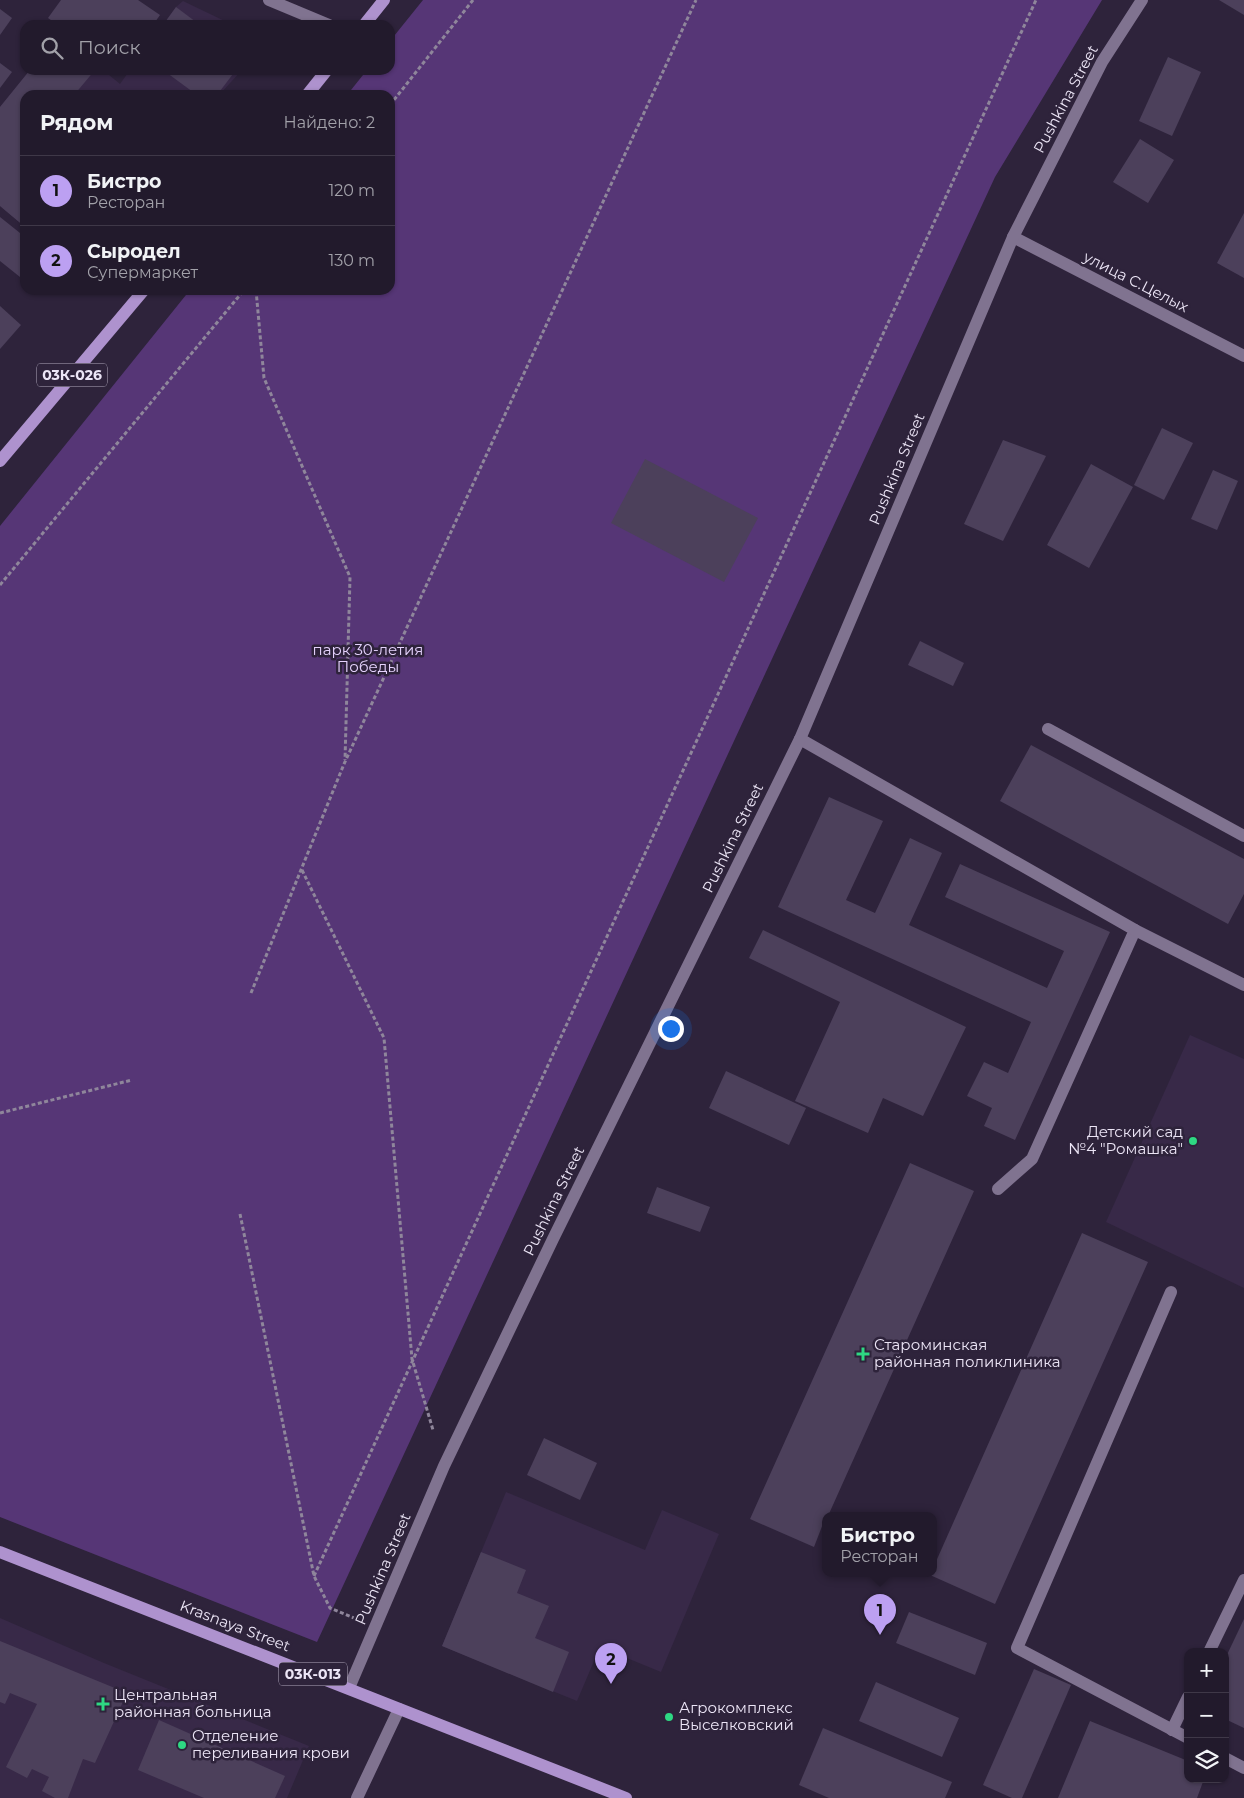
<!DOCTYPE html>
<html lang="ru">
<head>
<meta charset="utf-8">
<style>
	:root { --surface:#221a2c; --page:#2a2334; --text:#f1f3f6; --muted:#a2a1a9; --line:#3f3848; --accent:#bca0f2 }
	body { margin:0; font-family:Montserrat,sans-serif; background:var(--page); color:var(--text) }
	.controls { position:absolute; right:15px; bottom:15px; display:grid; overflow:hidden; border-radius:10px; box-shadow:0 1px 4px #0004 }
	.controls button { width:45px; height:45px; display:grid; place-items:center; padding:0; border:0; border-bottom:1px solid var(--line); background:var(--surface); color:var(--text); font:25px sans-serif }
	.you { position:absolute; left:670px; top:1028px; width:18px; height:18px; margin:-12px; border:4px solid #fff; border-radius:50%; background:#1a73e8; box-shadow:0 0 0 8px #1a73e833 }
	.badge { display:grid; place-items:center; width:32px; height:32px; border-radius:50%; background:var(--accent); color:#111; font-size:16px; font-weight:700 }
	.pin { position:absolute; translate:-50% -41px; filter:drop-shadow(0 1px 2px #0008) }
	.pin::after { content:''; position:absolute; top:26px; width:18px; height:15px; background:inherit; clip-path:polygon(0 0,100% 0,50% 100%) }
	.popup { position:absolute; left:822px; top:1512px; width:115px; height:65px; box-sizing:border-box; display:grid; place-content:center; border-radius:10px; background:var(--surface); filter:drop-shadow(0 1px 4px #0005); font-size:16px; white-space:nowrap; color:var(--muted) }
	.popup b { font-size:19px; color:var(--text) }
	.popup::after { content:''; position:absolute; left:50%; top:100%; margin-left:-10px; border:10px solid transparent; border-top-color:var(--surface) }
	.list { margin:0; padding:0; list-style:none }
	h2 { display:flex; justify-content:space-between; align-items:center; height:65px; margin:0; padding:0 20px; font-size:21px }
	h2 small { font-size:16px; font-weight:400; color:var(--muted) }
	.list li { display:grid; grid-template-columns:32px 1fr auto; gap:15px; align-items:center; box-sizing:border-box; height:70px; padding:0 20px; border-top:1px solid var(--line) }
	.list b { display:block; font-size:19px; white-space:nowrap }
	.list p { margin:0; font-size:16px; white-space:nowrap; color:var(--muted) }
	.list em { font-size:16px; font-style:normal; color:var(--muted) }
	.icon { flex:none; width:28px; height:28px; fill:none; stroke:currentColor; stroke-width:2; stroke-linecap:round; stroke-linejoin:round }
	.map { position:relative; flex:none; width:1244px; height:1798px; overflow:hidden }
	.search { position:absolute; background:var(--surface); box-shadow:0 1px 4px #0004; left:20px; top:20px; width:375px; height:55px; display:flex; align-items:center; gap:12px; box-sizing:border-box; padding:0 18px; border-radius:15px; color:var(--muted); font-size:19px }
	.panel { position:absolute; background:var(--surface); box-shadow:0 1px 4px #0004; left:20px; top:90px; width:375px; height:205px; border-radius:15px }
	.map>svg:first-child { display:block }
	.built { fill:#382948 }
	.green { fill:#563676 }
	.building { fill:#4c405b }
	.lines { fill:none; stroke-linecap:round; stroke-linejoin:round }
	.path { stroke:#8f869b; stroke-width:3; stroke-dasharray:4 2.5; stroke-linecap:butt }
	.minor { stroke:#807390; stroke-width:12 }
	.major { stroke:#ae92ce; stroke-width:12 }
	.poi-dot { fill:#2ed883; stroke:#2e233b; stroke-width:2 }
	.labels { text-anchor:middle; stroke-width:5; stroke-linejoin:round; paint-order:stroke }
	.shield { fill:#2e233b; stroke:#b3abbe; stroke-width:1 }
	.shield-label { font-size:14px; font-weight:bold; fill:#ece5f6 }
	.street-label { font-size:15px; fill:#ece5f6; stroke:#2e233b }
	.park-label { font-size:15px; fill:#e5d2fd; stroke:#2e233b }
	.poi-label { font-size:15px; fill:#ece5f6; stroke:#2e233b; text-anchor:start }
</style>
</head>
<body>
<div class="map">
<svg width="1244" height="1798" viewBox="0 0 1244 1798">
	<rect width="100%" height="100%" fill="#2e233b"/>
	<!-- built -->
	<g class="built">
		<polygon points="183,1 233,25 163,25 176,7"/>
		<polygon points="30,70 103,70 120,84 130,70 242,70 219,95 25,95 25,227 0,206 0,107"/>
		<polygon points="1190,1035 1244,1059 1244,1288 1106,1222"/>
		<polygon points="506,1492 645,1550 662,1510 719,1534 661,1672 600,1647 577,1701 442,1646"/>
		<polygon points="0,1618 104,1663 309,1746 287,1798 0,1798"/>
	</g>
	<!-- green -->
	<polygon class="green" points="423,0 1102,0 995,177 317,1642 0,1517 0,526 190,290 390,290 390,95 347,95 367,70 390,70 390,41"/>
	<!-- building -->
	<g class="building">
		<polygon points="61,0 138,0 160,15 153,25 58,25 48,18"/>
		<polygon points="1219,0 1244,0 1244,15"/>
		<polygon points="176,7 200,25 163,25"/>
		<polygon points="0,9 12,18 0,35"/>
		<polygon points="1168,57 1201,72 1172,136 1139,121"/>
		<polygon points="0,63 12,72 0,88"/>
		<polygon points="30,70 95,70 74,95 25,95 25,156 20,163 25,167 25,227 0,206 0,107"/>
		<polygon points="163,70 236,70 217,95 197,95"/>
		<polygon points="1140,139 1174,160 1148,203 1113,182"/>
		<polygon points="1244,213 1244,278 1217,263"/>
		<polygon points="0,217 25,237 25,281 0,261"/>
		<polygon points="0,306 21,325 0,349"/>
		<polygon points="1162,428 1193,443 1164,500 1134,485"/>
		<polygon points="1003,440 1046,456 1003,541 964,524"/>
		<polygon points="645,459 758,518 724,582 611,523"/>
		<polygon points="1091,464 1133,487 1089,568 1047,545"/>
		<polygon points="1213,470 1238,481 1217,530 1191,519"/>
		<polygon points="920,641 964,663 953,686 908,665"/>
		<polygon points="1031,745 1244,859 1244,894 1228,924 1000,801"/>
		<polygon points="829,797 883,821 846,900 875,913 910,838 942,853 909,925 1047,988 1064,951 945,897 960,864 1110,932 1015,1140 984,1126 992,1108 967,1096 984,1062 1008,1073 1031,1022 778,907"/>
		<polygon points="763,930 966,1027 923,1116 883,1098 868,1133 795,1101 840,1002 749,958"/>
		<polygon points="726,1071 806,1108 789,1145 709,1108"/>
		<polygon points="910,1163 974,1191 828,1516 826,1516 814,1547 750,1519"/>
		<polygon points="657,1187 710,1207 700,1232 647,1213"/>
		<polygon points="1082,1233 1148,1262 995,1604 930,1575 934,1574 934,1566"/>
		<polygon points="544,1438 597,1463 580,1500 527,1475"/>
		<polygon points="481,1552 526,1570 517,1593 549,1606 535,1638 569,1652 553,1692 442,1646"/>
		<polygon points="909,1612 987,1643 975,1675 896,1643"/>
		<polygon points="1244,1619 1244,1728 1225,1719 1225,1659"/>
		<polygon points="0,1641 127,1693 95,1763 83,1759 68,1798 55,1798 42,1791 49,1777 32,1769 27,1778 6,1767 37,1704 10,1693 5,1704 0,1702"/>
		<polygon points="1034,1669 1071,1685 1022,1798 1012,1798 983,1785"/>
		<polygon points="876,1682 959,1718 942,1757 859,1721"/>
		<polygon points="159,1720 285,1776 275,1798 204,1798 138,1770"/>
		<polygon points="1090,1721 1188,1761 1188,1779 1204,1779 1197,1798 1058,1798"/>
		<polygon points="823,1728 952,1782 945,1798 829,1798 799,1785"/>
	</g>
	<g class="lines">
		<!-- path -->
		<g class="path">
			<polyline points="390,105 473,0"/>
			<polyline points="256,290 264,378 350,577 345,760"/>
			<polyline points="0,585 244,290"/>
			<polyline points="302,870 384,1038 412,1359 433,1430"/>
			<polyline points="251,993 344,764 696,0"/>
			<polyline points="0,1113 132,1080"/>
			<polyline points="240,1214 314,1576 330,1608 354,1618"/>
			<polyline points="314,1576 1036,0"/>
		</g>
		<!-- minor -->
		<g class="minor">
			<polyline points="269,0 329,25"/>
			<polyline points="1013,237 1244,356"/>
			<polyline points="1048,729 1244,836"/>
			<polyline points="800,739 1135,930 1032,1159 998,1189"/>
			<polyline points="1135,930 1244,985"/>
			<polyline points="1171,1292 1017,1648 1188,1738"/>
			<polyline points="1209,1652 1244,1580"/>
			<polyline points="349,1688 444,1466 553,1239 800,739 1013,237 1102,62 1142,0"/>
			<polyline points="1172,1730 1188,1697"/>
			<polyline points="1225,1758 1244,1768"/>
			<polyline points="357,1798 399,1709"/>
		</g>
		<!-- major -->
		<g class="major">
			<polyline points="364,25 384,0"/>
			<polyline points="307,95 327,70"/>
			<polyline points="0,461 144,290"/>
			<polyline points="0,1552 626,1798"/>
		</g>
	</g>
	<!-- markers -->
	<g class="poi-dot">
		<circle cx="1193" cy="1141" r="5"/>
		<path d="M860.5 1346.5h5v5h5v5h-5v5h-5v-5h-5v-5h5z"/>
		<path d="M100.5 1696.5h5v5h5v5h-5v5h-5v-5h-5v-5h5z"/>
		<circle cx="669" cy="1717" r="5"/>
		<circle cx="182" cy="1745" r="5"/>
	</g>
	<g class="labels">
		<!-- shield labels -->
		<g class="shield">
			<rect x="37" y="363.5" width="70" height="23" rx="4"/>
			<rect x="279" y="1662.5" width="68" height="23" rx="4"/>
		</g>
		<g class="shield-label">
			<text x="72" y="380">03К-026</text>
			<text x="313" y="1679">03К-013</text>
		</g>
		<!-- street labels -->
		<g class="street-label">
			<text transform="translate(1066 99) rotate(-62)" y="5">Pushkina Street</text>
			<text transform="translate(1136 282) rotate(27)" y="5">улица С.Целых</text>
			<text transform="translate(897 469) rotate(-67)" y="5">Pushkina Street</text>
			<text transform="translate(733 838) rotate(-64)" y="5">Pushkina Street</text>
			<text transform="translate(554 1201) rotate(-64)" y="5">Pushkina Street</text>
			<text transform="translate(383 1569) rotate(-67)" y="5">Pushkina Street</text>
			<text transform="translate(235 1626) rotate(21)" y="5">Krasnaya Street</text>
		</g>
		<!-- park labels -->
		<g class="park-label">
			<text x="368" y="655">парк 30-летия<tspan x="368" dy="17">Победы</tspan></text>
		</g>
		<!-- poi labels -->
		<g class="poi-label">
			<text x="1183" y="1137" text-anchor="end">Детский сад<tspan x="1183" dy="17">№4 "Ромашка"</tspan></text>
			<text x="874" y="1350">Староминская<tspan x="874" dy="17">районная поликлиника</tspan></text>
			<text x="114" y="1700">Центральная<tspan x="114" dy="17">районная больница</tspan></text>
			<text x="679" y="1713">Агрокомплекс<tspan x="679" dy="17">Выселковский</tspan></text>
			<text x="192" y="1741">Отделение<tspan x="192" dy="17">переливания крови</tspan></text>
		</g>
	</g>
</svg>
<div class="controls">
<button>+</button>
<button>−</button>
<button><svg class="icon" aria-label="layers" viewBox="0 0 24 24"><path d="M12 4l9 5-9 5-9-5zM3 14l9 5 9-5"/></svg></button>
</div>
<div class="you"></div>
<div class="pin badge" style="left:880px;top:1635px">1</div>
<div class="popup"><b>Бистро</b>Ресторан</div>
<div class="pin badge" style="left:611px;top:1684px">2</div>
<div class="search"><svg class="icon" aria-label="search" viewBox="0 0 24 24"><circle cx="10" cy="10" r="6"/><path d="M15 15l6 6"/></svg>Поиск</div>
<section class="panel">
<h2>Рядом<small>Найдено: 2</small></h2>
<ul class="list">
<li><span class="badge">1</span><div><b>Бистро</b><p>Ресторан</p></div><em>120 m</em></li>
<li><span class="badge">2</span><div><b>Сыродел</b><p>Супермаркет</p></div><em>130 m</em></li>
</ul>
</section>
</div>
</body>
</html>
